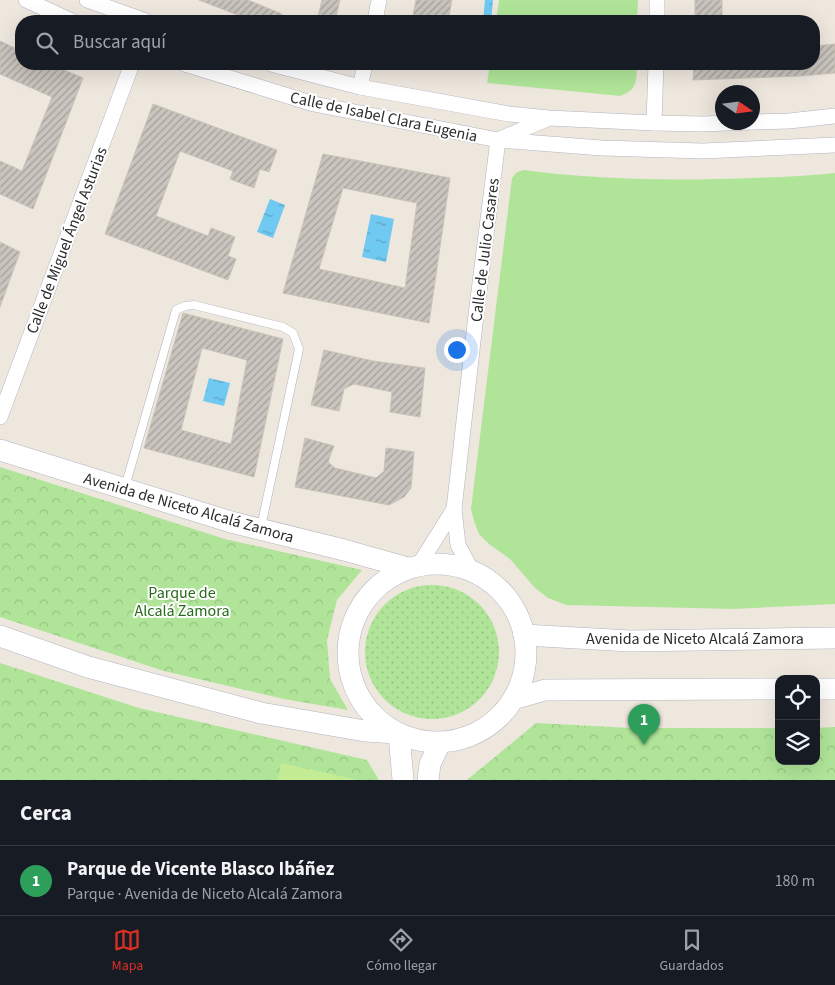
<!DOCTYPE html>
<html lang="es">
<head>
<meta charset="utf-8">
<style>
	:root { --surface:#171b24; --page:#242831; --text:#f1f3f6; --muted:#9ea1a6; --line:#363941; --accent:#d93025 }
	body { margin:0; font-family:"Source Sans 3",sans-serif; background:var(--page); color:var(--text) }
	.controls { position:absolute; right:15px; bottom:15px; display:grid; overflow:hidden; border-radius:10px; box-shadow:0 5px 20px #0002 }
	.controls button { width:45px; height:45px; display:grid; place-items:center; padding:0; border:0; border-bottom:1px solid var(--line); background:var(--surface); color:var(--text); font:25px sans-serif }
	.compass { position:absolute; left:715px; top:85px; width:45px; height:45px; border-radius:50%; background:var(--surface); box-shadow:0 5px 20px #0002; rotate:103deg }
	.you { position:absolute; left:456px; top:349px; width:18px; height:18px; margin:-12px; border:4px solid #fff; border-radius:50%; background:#1a73e8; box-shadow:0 0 0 8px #1a73e833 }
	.badge { display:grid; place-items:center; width:32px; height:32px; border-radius:50%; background:var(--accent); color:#fff; font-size:16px; font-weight:700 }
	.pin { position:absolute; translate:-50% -41px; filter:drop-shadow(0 1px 2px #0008) }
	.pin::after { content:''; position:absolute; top:26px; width:18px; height:15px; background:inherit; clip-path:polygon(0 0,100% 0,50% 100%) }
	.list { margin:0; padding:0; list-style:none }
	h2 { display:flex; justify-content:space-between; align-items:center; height:65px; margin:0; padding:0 20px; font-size:21px }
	h2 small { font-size:16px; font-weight:400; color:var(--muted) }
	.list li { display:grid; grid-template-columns:32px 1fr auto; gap:15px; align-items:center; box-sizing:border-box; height:70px; padding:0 20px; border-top:1px solid var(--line) }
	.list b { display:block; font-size:19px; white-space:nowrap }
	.list p { margin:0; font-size:16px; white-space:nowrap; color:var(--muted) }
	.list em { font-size:16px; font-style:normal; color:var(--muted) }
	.icon { flex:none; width:28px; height:28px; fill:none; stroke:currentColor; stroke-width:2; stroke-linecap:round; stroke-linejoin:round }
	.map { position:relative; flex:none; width:835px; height:780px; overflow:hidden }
	.search { position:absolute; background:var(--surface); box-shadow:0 5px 20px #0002; left:15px; right:15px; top:15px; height:55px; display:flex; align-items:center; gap:12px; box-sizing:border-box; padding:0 18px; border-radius:20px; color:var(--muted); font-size:19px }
	.sheet { height:135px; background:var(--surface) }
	nav { display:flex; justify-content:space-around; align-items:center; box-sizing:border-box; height:70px; border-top:1px solid var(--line); background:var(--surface); font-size:14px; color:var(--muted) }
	nav a { display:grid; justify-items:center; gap:2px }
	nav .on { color:var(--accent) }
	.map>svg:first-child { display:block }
	.grass { fill:#b0e599 }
	.forest { fill:url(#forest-crowns) }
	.garden { fill:url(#garden-dots) }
	.pitch { fill:#c4ec95 }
	.water { fill:url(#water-ripples) }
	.building { fill:url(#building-hatch); stroke:#c9c3b7; fill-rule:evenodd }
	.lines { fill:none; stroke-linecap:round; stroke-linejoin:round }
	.lane-casing { stroke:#b2b3bf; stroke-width:9 }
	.street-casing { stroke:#b2b3bf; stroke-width:16 }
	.secondary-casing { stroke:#b2b3bf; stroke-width:22 }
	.lane { stroke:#fff; stroke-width:8 }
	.street { stroke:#fff; stroke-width:15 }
	.secondary { stroke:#fff; stroke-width:21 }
	.labels { text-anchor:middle; stroke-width:4; stroke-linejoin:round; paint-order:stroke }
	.street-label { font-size:16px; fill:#2c2c2c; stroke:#fff }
	.park-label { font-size:16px; fill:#276b19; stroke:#fff }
</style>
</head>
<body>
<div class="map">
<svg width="835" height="780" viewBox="0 0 835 780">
	<defs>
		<pattern id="forest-crowns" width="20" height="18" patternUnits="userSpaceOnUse" patternTransform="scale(1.25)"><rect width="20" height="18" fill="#b0e599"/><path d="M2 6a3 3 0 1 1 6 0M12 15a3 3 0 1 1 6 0" fill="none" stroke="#98c584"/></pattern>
		<pattern id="garden-dots" width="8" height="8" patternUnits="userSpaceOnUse" patternTransform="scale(1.25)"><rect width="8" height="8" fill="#b0e599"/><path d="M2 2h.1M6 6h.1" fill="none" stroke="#98c584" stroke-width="1.8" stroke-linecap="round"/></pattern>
		<pattern id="water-ripples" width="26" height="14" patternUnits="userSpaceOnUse" patternTransform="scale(1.25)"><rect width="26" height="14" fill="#6fc9f1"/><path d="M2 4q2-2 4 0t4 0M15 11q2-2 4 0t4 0" fill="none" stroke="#5ba3c3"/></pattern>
		<pattern id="building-hatch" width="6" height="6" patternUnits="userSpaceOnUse" patternTransform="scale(1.25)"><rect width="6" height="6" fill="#c9c4bd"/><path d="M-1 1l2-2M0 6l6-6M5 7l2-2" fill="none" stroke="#a39f9a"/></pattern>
	</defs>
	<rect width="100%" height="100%" fill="#eee7de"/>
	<!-- grass -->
	<g class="grass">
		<polygon points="499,0 638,0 637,21 496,21"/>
		<path d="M490,64H637C636,81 638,90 620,96L487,83Z"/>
		<path d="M524,170C599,180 676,181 752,178C780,177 807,176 835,173V604L734,609L566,605L548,598L535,588L510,559L489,544L479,534L474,521L471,509L512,178L517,172Z"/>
	</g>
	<!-- forest -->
	<g class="forest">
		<polygon points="0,467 225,539 362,570 337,600 327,640 330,679 348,710 284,699 164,671 0,617"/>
		<polygon points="0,663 139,708 367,760 379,780 0,780"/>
		<polygon points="536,723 631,728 779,728 779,761 816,761 816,728 835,727 835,780 467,780"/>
	</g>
	<!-- garden -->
	<circle class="garden" cx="432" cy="652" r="67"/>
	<!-- pitch -->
	<polygon class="pitch" points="281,763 354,779 354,780 278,780"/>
	<!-- water -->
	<g class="water">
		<polygon points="485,0 493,0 491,21 483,21"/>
		<polygon points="270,199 285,205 273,238 257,232"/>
		<polygon points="371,214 394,219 386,262 362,257"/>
		<polygon points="209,378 230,383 224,406 203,401"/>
	</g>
	<!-- building -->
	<g class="building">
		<polygon points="199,0 248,0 282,14 280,21 253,21"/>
		<polygon points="322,0 340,0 335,21 317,21"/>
		<polygon points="416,0 452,0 448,21 412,21"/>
		<rect x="695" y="0" width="27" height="21"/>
		<polygon points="0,41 21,51 21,64 50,64 83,78 33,209 0,194 0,161 22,171 52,97 0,74"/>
		<polygon points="835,44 835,73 800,76 693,80 694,64 814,64 814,46"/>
		<polygon points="153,104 277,150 269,172 260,169 254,188 230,179 233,171 180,151 156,216 208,236 211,228 235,237 228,256 236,259 228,280 105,234"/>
		<path d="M323,154L450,178L429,323L283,293ZM343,188L417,203L405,288L319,269Z"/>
		<polygon points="0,242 20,252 0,307"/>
		<path d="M183,313L283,339L254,477L144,448ZM202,348L247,360L231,444L181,430Z"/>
		<polygon points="324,350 373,361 425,368 420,417 390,412 392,392 354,384 344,389 339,411 311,405"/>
		<polygon points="305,438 334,446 328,462 335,468 376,478 384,471 386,448 414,452 411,488 404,497 389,505 295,487"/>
	</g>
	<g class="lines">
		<defs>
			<polyline id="lane" points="125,487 176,310 185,306 194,305 283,327 293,333 299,349 261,527"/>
			<g id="street">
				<polyline points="26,0 72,21"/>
				<polyline points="87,0 146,21"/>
				<polyline points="375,21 379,0"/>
				<polyline points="657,21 657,0"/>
				<polyline points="185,64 314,104 498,140 602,148 703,151 835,145"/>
				<polyline points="271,64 360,87 509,114 549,118 654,123 703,124 752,122"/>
				<polyline points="360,87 365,64"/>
				<polyline points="752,122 789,121 835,116"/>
				<polyline points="654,123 656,64"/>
				<polyline points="500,139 547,119"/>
				<polyline points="0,417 132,64"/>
				<polyline points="419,565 454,509"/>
				<polyline points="472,571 458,545 454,509 476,315 498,140"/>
			</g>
			<g id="secondary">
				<polyline points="0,450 231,522 344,550 408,568"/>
				<circle cx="437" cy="653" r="89"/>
				<polyline points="524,635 630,641 835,638"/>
				<polyline points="0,636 88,667 261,713 365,731 397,733"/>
				<polyline points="816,689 835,689"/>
				<polyline points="513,699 545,690 779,689"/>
				<polyline points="399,734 403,780"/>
				<polyline points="428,780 430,764 440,743"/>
			</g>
		</defs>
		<!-- lane casing -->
		<use href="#lane" class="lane-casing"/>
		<!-- street casing -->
		<use href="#street" class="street-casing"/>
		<!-- secondary casing -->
		<use href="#secondary" class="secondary-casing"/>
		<!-- lane -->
		<use href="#lane" class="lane"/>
		<!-- street -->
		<use href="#street" class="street"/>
		<!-- secondary -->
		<use href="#secondary" class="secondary"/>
	</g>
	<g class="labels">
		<!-- street labels -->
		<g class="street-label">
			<text transform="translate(384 116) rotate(12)" y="6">Calle de Isabel Clara Eugenia</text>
			<text transform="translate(66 240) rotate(-69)" y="6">Calle de Miguel Ángel Asturias</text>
			<text transform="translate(484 250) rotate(-83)" y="6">Calle de Julio Casares</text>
			<text transform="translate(189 507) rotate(16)" y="6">Avenida de Niceto Alcalá Zamora</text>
			<text x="695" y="644">Avenida de Niceto Alcalá Zamora</text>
		</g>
		<!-- park labels -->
		<g class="park-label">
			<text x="182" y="598">Parque de<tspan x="182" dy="18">Alcalá Zamora</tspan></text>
		</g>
	</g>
</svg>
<div class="controls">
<button><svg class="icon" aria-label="locate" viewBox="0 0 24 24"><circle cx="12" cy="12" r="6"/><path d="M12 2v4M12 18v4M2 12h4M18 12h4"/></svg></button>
<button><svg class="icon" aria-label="layers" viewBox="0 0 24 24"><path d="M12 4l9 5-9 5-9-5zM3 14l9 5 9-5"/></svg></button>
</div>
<svg class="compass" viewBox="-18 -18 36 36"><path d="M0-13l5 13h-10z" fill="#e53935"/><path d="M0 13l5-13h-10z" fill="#9ea1a6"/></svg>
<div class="you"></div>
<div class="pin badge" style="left:644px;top:745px;background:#2e9e5b">1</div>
<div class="search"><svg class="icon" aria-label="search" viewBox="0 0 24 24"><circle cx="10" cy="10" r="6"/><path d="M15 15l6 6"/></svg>Buscar aquí</div>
</div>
<section class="sheet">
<h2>Cerca<small></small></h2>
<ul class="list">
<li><span class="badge" style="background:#2e9e5b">1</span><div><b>Parque de Vicente Blasco Ibáñez</b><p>Parque · Avenida de Niceto Alcalá Zamora</p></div><em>180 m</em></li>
</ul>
</section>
<nav>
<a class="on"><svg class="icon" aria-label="map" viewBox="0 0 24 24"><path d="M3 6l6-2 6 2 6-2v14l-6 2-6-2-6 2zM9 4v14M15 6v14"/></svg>Mapa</a>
<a><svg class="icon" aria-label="directions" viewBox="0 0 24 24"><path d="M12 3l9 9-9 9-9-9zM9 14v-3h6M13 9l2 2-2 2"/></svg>Cómo llegar</a>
<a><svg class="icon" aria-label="saved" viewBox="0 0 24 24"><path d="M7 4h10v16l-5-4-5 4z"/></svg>Guardados</a>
</nav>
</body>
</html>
